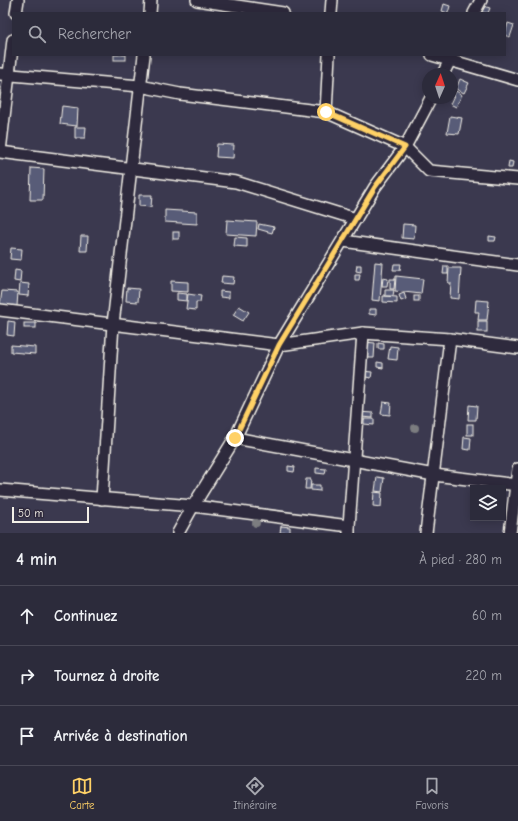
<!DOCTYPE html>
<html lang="fr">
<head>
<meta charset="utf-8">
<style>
	:root { --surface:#2c2b3b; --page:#343342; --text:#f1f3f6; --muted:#a6a7af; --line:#484755; --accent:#ffd166 }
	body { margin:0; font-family:"Comic Neue",sans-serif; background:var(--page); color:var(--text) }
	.controls { position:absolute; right:12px; bottom:12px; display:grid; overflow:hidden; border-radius:0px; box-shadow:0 2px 10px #0003 }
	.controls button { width:36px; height:36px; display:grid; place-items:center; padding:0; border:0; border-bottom:1px solid var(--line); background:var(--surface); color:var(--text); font:20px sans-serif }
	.compass { position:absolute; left:422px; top:68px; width:36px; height:36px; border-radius:50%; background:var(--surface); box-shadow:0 2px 10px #0003; rotate:3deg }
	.scale { position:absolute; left:12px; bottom:10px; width:77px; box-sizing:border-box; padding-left:4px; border:2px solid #f4f1e8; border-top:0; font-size:11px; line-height:14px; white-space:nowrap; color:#f4f1e8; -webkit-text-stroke:3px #2f2a3d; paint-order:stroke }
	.stop { position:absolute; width:12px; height:12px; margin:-9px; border:3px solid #ffd166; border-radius:50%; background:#fff }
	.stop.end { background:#ffd166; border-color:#fff; box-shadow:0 1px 4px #0008 }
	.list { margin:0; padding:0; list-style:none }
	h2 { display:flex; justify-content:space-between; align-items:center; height:52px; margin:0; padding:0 16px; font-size:17px }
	h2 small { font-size:13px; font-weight:400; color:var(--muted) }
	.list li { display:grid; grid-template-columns:26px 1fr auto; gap:12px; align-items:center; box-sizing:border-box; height:60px; padding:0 16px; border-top:1px solid var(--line) }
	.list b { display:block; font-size:15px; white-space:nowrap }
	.list em { font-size:13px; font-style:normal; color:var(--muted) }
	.icon { flex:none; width:22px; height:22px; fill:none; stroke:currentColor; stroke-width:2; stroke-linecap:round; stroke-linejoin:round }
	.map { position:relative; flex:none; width:518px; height:533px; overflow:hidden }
	.search { position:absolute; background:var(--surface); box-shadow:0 2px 10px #0003; left:12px; right:12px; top:12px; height:44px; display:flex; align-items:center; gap:10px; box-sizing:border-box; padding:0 14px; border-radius:0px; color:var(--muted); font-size:15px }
	.sheet { height:232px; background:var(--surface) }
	nav { display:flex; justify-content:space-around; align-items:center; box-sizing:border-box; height:56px; border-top:1px solid var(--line); background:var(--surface); font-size:11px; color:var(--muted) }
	nav a { display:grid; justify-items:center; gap:2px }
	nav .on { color:var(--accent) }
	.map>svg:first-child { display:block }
	.building { fill:#585c78; stroke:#f4f1e8 }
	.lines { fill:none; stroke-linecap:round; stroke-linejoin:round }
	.street-casing { stroke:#f4f1e8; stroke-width:14 }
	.street { stroke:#2f2a3d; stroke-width:11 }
	.tree { fill:#7c7d80 }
	.route { stroke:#ffd166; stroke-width:5 }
</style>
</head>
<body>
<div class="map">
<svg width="518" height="533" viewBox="0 0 518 533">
	<rect width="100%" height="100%" fill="#3b394f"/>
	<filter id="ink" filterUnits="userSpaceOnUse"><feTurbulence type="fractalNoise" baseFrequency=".025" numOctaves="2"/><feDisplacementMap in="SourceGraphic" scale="8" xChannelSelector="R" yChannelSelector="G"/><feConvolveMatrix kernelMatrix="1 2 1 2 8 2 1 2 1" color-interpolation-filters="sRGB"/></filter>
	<g filter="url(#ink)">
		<!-- building -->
		<g class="building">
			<polygon points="444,4 450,6 448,13 442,11"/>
			<polygon points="483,6 490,8 488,13 481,12"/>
			<polygon points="508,23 514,25 510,37 505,35"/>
			<rect x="114" y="55" width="12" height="5"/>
			<polygon points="460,79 469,83 464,93 456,89"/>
			<polygon points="456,91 462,95 456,107 450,104"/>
			<polygon points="62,106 78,108 77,126 60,124"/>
			<polygon points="450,116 462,118 459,134 447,133"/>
			<polygon points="75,127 86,127 85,138 75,138"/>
			<polygon points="217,144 234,145 233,158 216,157"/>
			<polygon points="509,161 513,162 512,168 508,168"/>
			<polygon points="31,168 44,169 43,200 30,200"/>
			<polygon points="139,195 152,195 151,207 139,206"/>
			<polygon points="165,210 197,212 197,224 165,222"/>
			<polygon points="227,220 257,222 256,236 226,234"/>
			<polygon points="259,224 274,227 272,233 258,229"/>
			<polygon points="403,224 415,225 414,239 402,238"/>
			<rect x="173" y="232" width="6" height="7"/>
			<polygon points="81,236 88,236 87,251 80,251"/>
			<polygon points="489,236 496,237 495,241 489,241"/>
			<polygon points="235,237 247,238 247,247 234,246"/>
			<polygon points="11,248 22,249 21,260 10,259"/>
			<polygon points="375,262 383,263 380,301 372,300"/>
			<polygon points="394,264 401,264 400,270 393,270"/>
			<polygon points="357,265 361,265 361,272 356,271"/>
			<polygon points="444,266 448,266 448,274 443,274"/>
			<polygon points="449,268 461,268 459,299 450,298 451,283 448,283"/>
			<polygon points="15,270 21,271 20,282 14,281"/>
			<polygon points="355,274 360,274 359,280 355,280"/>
			<polygon points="222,276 234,277 233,284 221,283"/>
			<polygon points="396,276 423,279 421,294 395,291"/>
			<polygon points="383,278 388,279 387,286 382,286"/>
			<polygon points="390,279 395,279 394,289 390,289"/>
			<polygon points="171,281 188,282 188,292 171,291"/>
			<polygon points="20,283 29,284 28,296 19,295"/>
			<polygon points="127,288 139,289 138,302 126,301"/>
			<polygon points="385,290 394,290 393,296 385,296"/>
			<polygon points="2,291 18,292 17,306 0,305"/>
			<polygon points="220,291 229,292 229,298 220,297"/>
			<polygon points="177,293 187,294 187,301 177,300"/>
			<polygon points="404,293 406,299 401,301 399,295"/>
			<polygon points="188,294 201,296 200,302 196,302 196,310 186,309"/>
			<polygon points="383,296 397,297 397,303 383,302"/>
			<rect x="414" y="296" width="5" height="5"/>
			<polygon points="476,300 489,301 487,320 478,320 479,312 475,312"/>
			<polygon points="239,306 249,312 243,321 233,315"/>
			<polygon points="369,309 376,309 376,315 369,314"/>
			<polygon points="8,321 15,322 14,336 7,335"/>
			<rect x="478" y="321" width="9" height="11"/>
			<rect x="24" y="323" width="12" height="5"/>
			<polygon points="365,342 375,343 374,358 365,358"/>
			<polygon points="378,343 384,344 384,349 378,349"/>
			<polygon points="11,345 35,347 35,354 11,352"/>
			<polygon points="390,346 398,347 397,360 388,359"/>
			<polygon points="377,362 383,363 383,368 377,367"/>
			<polygon points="362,371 372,372 371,378 361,376"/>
			<polygon points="383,402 391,403 390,415 381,414"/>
			<polygon points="469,405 477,406 476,420 468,420"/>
			<polygon points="358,412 373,413 373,418 361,417"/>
			<polygon points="364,419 374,419 374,425 364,424"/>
			<rect x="467" y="424" width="6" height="11"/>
			<polygon points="464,437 471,438 470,450 463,449"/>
			<polygon points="288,466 295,467 294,472 288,471"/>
			<polygon points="316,468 326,469 325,474 316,473"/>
			<polygon points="377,477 384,478 382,492 375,491"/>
			<polygon points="306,479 311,479 310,489 305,489"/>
			<polygon points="311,485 320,485 320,491 311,490"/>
			<polygon points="374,492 382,493 381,507 373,506"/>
			<polygon points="281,526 290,527 290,533 280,533"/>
		</g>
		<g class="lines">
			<defs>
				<g id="street">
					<polyline points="197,0 283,13"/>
					<polyline points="16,13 18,0"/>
					<polyline points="150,13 151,0"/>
					<polyline points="331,13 332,0"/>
					<polyline points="474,13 481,0"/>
					<polyline points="432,55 518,80"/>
					<polyline points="0,74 140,86 180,94 326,112 405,147 429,171 518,179"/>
					<polyline points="443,74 452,56"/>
					<polyline points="326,112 329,55"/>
					<polyline points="0,151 13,40"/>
					<polyline points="0,152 236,182 356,219"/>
					<polyline points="343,241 518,265"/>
					<polyline points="0,310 279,345 363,333 450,339 518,348"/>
					<polyline points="235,438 434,475 518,485"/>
					<polyline points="0,490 193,506 349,526 349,533"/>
					<polyline points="102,499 113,324 144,55"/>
					<polyline points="349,526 363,333"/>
					<polyline points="178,533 193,506 235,438 279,345 375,187 405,147 431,98"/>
					<polyline points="426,533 450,339"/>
					<polyline points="510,533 518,469"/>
				</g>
			</defs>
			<!-- street casing -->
			<use href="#street" class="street-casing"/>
			<!-- street -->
			<use href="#street" class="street"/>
		</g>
		<!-- trees -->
		<g class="tree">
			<circle cx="415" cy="428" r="4"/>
			<circle cx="256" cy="523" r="4"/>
		</g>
	</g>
	<g class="lines" filter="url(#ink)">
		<!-- route -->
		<polyline class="route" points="235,438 279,345 375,187 405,147 326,112"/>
	</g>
</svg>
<div class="controls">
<button><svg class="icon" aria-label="layers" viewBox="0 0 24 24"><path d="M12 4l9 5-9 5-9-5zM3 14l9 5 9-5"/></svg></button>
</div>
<svg class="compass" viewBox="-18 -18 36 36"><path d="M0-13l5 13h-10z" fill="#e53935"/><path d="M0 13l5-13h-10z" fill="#a6a7af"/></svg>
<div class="scale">50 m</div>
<div class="stop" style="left:326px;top:112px"></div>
<div class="stop end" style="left:235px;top:438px"></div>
<div class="search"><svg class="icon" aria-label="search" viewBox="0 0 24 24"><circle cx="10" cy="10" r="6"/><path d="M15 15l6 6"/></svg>Rechercher</div>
</div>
<section class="sheet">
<h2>4 min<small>À pied · 280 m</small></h2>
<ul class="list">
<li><svg class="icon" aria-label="ahead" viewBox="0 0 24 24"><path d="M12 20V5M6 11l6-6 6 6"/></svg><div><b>Continuez</b></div><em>60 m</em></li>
<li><svg class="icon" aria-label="right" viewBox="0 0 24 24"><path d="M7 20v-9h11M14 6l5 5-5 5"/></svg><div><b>Tournez à droite</b></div><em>220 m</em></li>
<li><svg class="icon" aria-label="arrive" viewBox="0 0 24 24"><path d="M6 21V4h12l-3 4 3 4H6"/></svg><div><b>Arrivée à destination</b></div></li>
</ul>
</section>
<nav>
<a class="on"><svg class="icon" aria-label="map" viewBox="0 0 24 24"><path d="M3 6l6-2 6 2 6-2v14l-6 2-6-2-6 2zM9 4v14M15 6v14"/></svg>Carte</a>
<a><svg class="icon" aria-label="directions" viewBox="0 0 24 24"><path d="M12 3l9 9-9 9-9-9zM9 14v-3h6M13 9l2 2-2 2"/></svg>Itinéraire</a>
<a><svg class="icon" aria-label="saved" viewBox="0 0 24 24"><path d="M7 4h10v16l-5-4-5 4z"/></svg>Favoris</a>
</nav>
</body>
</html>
